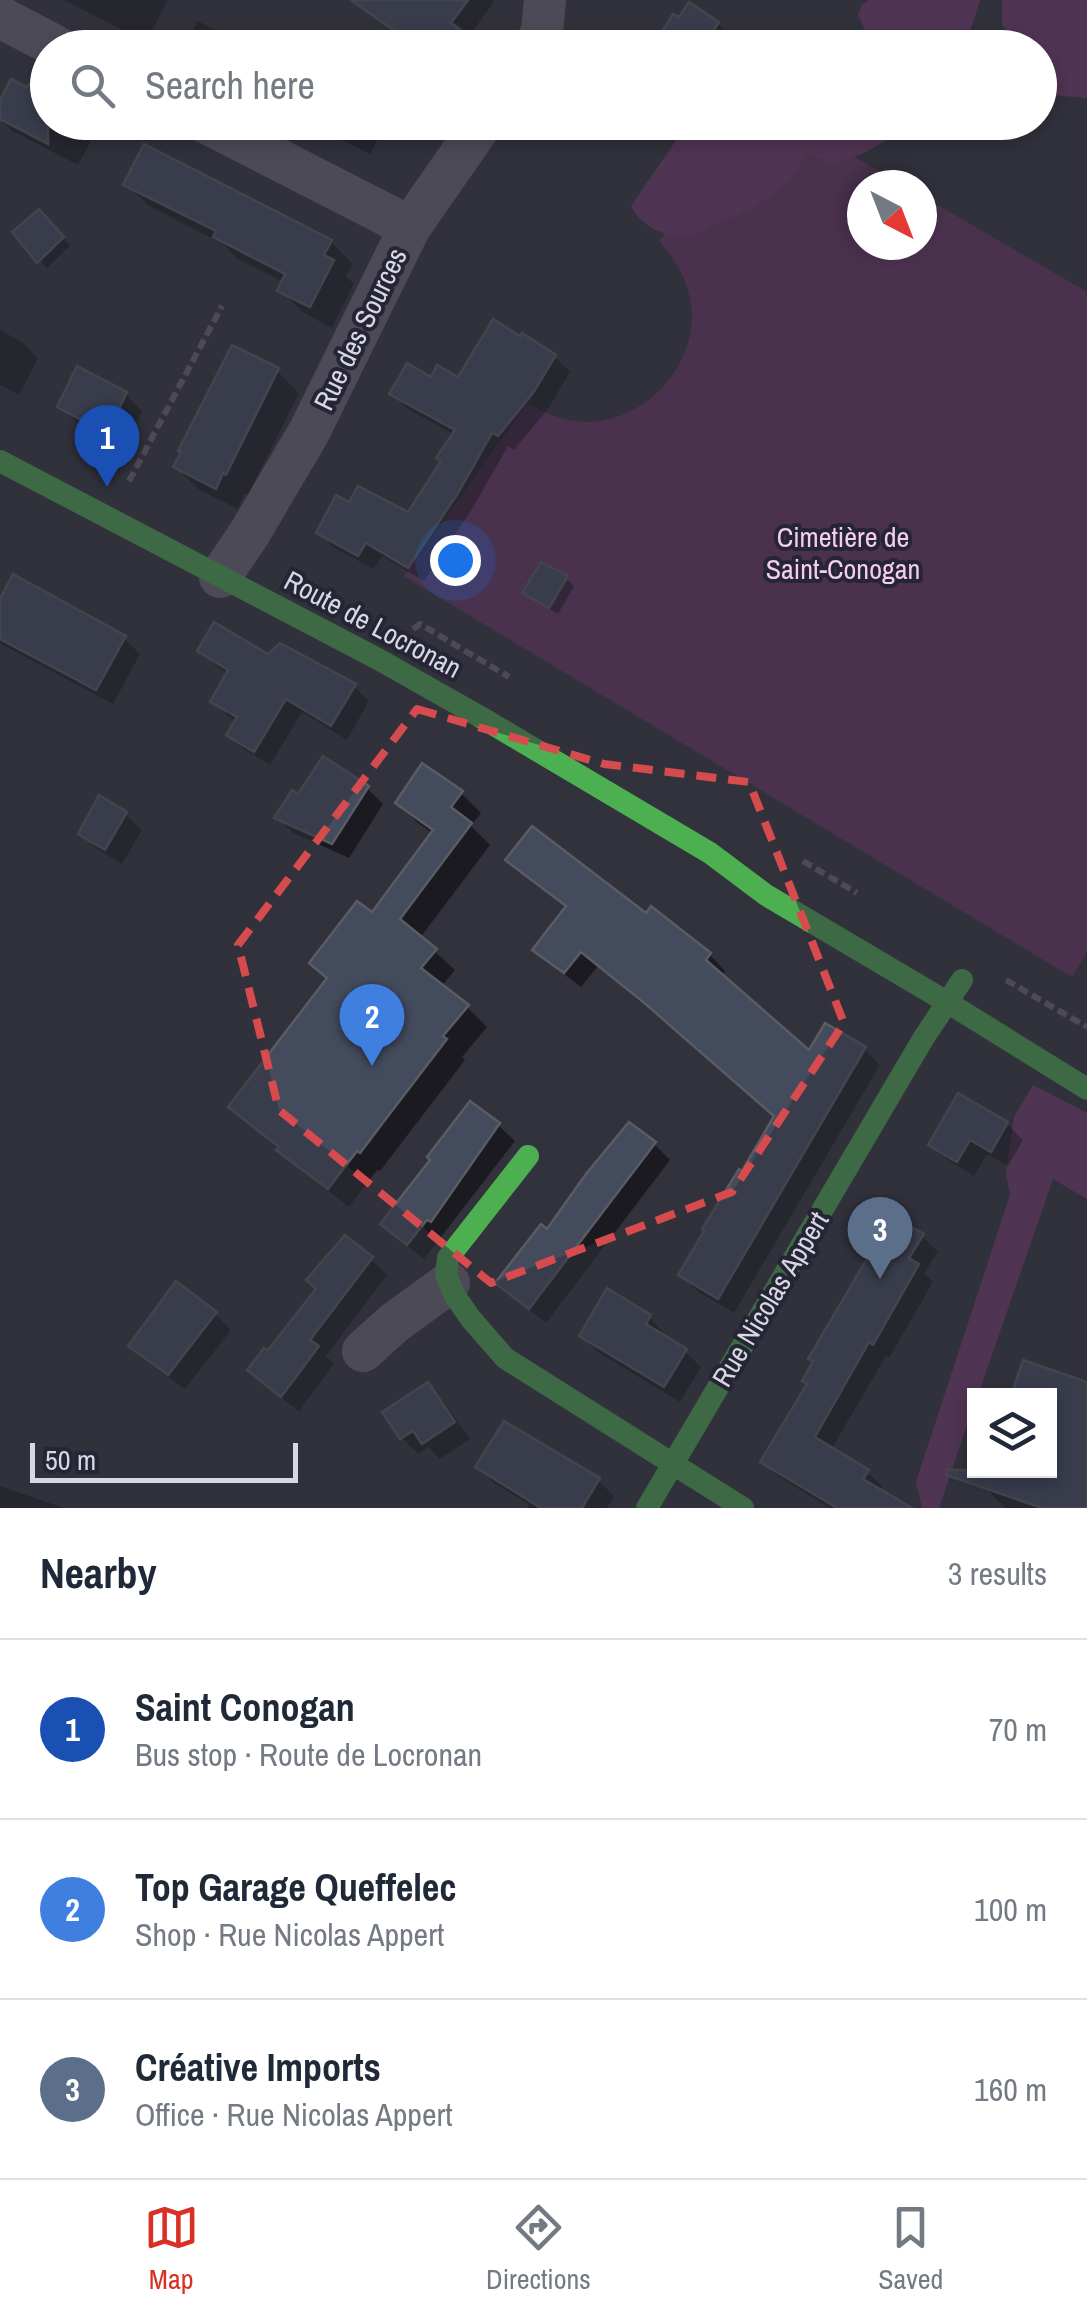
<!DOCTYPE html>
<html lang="en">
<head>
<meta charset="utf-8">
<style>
	:root { --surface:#fff; --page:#f6f6f7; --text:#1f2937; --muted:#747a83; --line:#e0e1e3; --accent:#d93025 }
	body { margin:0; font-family:"Archivo Narrow",sans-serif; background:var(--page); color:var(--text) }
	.controls { position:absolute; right:30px; bottom:30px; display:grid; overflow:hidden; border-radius:0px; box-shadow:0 5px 15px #0003 }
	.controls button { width:90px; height:90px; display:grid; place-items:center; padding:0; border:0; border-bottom:2px solid var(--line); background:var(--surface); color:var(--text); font:50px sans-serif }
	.compass { position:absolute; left:847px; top:170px; width:90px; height:90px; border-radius:50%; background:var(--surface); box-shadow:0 5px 15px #0003; rotate:138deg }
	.scale { position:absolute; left:30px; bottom:25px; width:268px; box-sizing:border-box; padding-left:10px; border:5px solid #d8d8e3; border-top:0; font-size:28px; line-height:35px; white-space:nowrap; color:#d8d8e3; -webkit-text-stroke:8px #252535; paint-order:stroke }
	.you { position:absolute; left:455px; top:560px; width:35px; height:35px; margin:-25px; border:8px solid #fff; border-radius:50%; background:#1a73e8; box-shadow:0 0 0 15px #1a73e833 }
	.badge { display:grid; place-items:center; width:65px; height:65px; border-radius:50%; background:var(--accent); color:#fff; font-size:32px; font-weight:700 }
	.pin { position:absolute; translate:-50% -82px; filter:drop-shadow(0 2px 5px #0008) }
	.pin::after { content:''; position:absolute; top:52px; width:35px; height:30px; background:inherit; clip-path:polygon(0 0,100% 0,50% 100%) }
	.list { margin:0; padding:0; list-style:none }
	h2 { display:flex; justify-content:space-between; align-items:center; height:130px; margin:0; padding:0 40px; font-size:42px }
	h2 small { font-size:32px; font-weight:400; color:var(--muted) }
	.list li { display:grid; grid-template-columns:65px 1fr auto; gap:30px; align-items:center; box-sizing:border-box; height:180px; padding:0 40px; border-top:2px solid var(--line) }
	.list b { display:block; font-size:38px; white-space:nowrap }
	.list p { margin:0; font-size:32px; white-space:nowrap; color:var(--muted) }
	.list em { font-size:32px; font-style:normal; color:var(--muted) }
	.icon { flex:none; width:55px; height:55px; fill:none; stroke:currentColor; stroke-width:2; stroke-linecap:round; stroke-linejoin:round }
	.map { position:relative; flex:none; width:1087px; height:1508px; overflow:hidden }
	.search { position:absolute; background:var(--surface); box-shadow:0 5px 15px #0003; left:30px; right:30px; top:30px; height:110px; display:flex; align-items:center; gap:25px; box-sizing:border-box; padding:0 35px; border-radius:55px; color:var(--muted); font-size:38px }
	.sheet { height:670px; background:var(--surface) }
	nav { display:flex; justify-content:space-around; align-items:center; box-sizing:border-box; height:140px; border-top:2px solid var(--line); background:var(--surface); font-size:28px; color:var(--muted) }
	nav a { display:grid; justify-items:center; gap:5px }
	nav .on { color:var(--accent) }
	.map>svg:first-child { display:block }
	.green { fill:#693264 }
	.forest { fill:#75396f }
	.shadow { fill:#0007 }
	.building { fill:#444b5d; stroke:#595c63; stroke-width:2.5 }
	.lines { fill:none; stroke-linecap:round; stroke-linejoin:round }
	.path { stroke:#6c6973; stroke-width:6; stroke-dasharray:10 5; stroke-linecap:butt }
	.street { stroke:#6e6975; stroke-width:42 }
	.fast { stroke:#4caf50; stroke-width:22 }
	.marked { fill:none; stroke:#d64b4d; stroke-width:8; stroke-dasharray:20 12; stroke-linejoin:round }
	.labels { text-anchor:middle; stroke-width:8; stroke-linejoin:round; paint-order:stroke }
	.street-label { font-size:28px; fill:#d8d8e3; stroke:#252535 }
	.park-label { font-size:28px; fill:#f5cdee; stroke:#252535 }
</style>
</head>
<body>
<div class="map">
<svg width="1087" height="1508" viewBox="0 0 1087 1508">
	<rect width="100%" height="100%" fill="#32323c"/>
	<!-- green -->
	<path class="green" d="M753,123H796L903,185H862V245H922V196L1087,292V952L1072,977L404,576L527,404C547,413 564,422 586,422C650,422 705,357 689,294C684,273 673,257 659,241Z"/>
	<!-- forest -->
	<g class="forest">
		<polygon points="869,0 980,0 965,48 873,47 858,15 862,5"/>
		<polygon points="1002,0 1087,0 1087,98 1052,95 1040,76 1040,48 1020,47 1002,25"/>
		<path d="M688,123V122L917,123L862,154L833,164L805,154C800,163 796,174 789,181C768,202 740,214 713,226C706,229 699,234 692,236C669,240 641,227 631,206Z"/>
		<polygon points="1033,1085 1087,1113 1087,1199 1053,1179 978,1395 974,1396 974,1404 939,1508 922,1508 916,1482 1010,1195 1006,1173 1014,1117"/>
	</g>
	<!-- shadow -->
	<g class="shadow">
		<polygon points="64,0 168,0 146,42"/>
		<polygon points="356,0 492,0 494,2 467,39 476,48 415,48 388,28"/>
		<polygon points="690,6 718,24 733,40 729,48 666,48"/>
		<polygon points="198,21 234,40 238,33 267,48 184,48"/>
		<polygon points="28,90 48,122 89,122 97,130 78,165 12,131 0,119 0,106"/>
		<polygon points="386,122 370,154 324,131 316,122"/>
		<polygon points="126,184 331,242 353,264 346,276 354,284 332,328 302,312 280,290 284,282 238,259 223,244 149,206"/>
		<polygon points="39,212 70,246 47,268 16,233"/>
		<polygon points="0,330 22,342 38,358 19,395 0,385"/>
		<polygon points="555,357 570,372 548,409 514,450 508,446 472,509 424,581 382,556 374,569 334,548 319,533 350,505 409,515 443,462 455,435 408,409 393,394 432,380 459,380"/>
		<polygon points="277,371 299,393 248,495 245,493 238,509 198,489 176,467"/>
		<polygon points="126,394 142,411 124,448 77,423 60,407"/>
		<polygon points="566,578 574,586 558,614 533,600 525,593"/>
		<polygon points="0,604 124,638 140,654 113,704 3,645 0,643"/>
		<polygon points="201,651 268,658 354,686 369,701 347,740 302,712 270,765 245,750 229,735 237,722 229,717 214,702 229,674 216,666"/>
		<polygon points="423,767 461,793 481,813 471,826 490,845 420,938 455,970 441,987 467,1007 487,1027 462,1057 465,1060 380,1171 377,1170 349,1207 300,1169 231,1107 329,980 312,963 372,916 434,834 418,823 398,803"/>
		<polygon points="367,788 383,804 349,858 293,833 277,817 299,798"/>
		<polygon points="125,814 142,830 122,864 97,849 81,833"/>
		<polygon points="509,860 646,917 651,910 710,955 725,971 721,977 809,1053 864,1049 880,1065 734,1313 697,1291 681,1275 776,1117 598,966 581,987 552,965 536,949 567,908 525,876"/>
		<polygon points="1007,1124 1023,1140 1008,1166 987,1154 974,1176 948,1160 932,1144"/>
		<polygon points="498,1125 515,1141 424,1259 399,1239 383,1223 433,1160"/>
		<polygon points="654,1144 670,1160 546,1323 515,1299 499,1283 548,1232"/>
		<polygon points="922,1236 938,1252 924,1273 933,1282 889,1358 886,1356 831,1450 867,1472 883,1487 880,1492 904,1508 830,1508 779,1477 763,1462"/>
		<polygon points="371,1259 387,1275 326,1356 334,1364 299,1411 266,1386 250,1370"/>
		<polygon points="215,1314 231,1330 185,1389 147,1362 131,1346"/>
		<polygon points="649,1317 665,1334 663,1337 685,1351 701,1367 680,1402 598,1352 582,1336"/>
		<polygon points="428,1385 444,1402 470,1439 440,1459 428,1447 418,1454 402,1438 386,1413"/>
		<polygon points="1087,1385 1087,1508 1005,1508 984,1486 1050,1470 1050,1396"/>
		<polygon points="478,1467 598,1480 614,1496 607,1508 527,1508 529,1504 494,1483"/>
		<polygon points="0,1486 64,1508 0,1508"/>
	</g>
	<!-- building -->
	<g class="building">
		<polygon points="351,0 468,0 451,23 486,48 429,48 409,34 406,39"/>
		<polygon points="689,2 719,22 710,36 729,48 652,48 673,14 679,17"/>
		<polygon points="11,79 27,87 29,84 48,94 48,144 0,119 0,100"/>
		<polygon points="144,144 332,240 324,255 334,260 310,307 277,291 285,274 213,237 216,231 123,185"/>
		<polygon points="39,209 64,237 37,263 12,232"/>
		<polygon points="493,319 520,336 522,333 556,355 533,393 498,436 492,433 458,493 408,568 366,543 358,556 316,533 336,495 349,502 358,486 408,512 441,461 436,458 455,430 389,394 407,363 431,377 437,365 458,377"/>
		<polygon points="232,345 279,368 226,475 223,473 216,489 173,467 181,452 178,451"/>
		<polygon points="77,366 127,392 107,434 57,407"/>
		<polygon points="541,562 568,576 549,608 522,593"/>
		<polygon points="13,574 126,636 96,690 0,639 0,599"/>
		<polygon points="214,622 268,654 280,643 356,684 331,726 286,699 254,752 226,735 237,717 210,702 228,670 197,651"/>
		<polygon points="323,756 369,786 332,844 274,818 292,790 298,794"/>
		<polygon points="422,763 463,791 451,807 472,823 400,919 437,949 421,968 469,1005 443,1036 447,1039 385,1120 360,1153 357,1151 328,1189 276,1150 279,1147 228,1107 327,978 309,963 357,901 372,912 433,830 395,803"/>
		<polygon points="99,795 127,812 105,850 78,834"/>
		<polygon points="532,826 646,913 651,906 711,953 706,960 809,1050 825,1023 866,1047 718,1299 678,1275 704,1231 702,1229 739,1169 742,1171 774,1116 643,1002 581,952 564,973 532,950 566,906 505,860"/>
		<polygon points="958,1093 1008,1122 991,1152 970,1140 957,1162 928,1145"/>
		<polygon points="470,1101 500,1123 431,1222 427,1220 407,1245 380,1224 430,1160 427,1157"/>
		<polygon points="629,1122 656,1142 529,1309 495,1283 541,1224 547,1229 586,1174"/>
		<polygon points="894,1217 924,1234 909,1258 919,1264 873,1345 869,1342 815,1437 869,1470 863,1479 912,1508 837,1508 760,1462 807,1384 802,1381 813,1361 808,1359 878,1240 880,1241"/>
		<polygon points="345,1235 373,1257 310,1340 319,1346 281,1397 247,1370 264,1348 268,1350 316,1289 306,1280"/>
		<polygon points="176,1281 217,1312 168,1375 128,1346"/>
		<polygon points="607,1288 651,1315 646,1324 687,1349 664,1387 579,1336"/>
		<polygon points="1023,1360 1087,1382 1087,1508 1042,1508 946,1475 947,1470 1050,1470 1050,1396 1011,1396"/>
		<polygon points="428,1382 455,1422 422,1444 413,1431 400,1439 382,1412"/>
		<polygon points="504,1421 600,1478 582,1508 541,1508 475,1467"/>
	</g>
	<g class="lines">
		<!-- path -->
		<g class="path">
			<polyline points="129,481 222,306"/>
			<polyline points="413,629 420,624 509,677"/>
			<polyline points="803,861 857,893"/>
			<polyline points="1006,980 1087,1027"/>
		</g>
		<!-- street -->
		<g class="street">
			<polyline points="0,17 59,48"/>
			<polyline points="534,48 542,31 545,0"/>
			<polyline points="205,122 410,227"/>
			<polyline points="220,577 249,534 309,432 410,227 483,122"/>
			<polyline points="363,1351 394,1323 449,1283"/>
		</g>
		<!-- fast -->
		<g class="fast">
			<polyline points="0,461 378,659 484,719 710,853 766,895 947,1002 1087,1089"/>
			<polyline points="528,1156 448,1258 446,1275 455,1296 471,1319 505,1358 743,1508"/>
			<polyline points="647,1508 923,1039 962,980"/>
		</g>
	</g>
	<!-- marked area -->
	<path d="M0 0H1087V1508H0ZM417,709L604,764L749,782L844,1023L732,1192L491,1283L279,1110L238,945Z" fill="#32323c" fill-opacity=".55" fill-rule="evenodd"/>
	<path class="marked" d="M417,709L604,764L749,782L844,1023L732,1192L491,1283L279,1110L238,945Z"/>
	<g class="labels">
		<!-- street labels -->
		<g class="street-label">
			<text transform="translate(360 329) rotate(-64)" y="10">Rue des Sources</text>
			<text transform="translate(373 624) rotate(28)" y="10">Route de Locronan</text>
			<text transform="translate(770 1299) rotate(-59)" y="10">Rue Nicolas Appert</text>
		</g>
		<!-- park labels -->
		<g class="park-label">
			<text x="843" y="547">Cimetière de<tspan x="843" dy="32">Saint-Conogan</tspan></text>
		</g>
	</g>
</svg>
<div class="controls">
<button><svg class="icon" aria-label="layers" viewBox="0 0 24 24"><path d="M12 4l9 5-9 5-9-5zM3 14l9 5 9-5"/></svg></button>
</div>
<svg class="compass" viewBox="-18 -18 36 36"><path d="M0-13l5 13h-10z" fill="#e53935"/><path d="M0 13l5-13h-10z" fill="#747a83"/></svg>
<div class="scale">50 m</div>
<div class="you"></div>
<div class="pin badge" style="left:107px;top:487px;background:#1a4fb4">1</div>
<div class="pin badge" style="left:372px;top:1066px;background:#3f7fe0">2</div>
<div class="pin badge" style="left:880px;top:1279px;background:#5c6f8a">3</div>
<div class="search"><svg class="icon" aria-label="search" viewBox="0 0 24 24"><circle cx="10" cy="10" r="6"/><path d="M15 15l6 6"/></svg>Search here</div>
</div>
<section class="sheet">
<h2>Nearby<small>3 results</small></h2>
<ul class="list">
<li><span class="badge" style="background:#1a4fb4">1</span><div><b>Saint Conogan</b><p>Bus stop · Route de Locronan</p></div><em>70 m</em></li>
<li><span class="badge" style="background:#3f7fe0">2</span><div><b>Top Garage Queffelec</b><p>Shop · Rue Nicolas Appert</p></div><em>100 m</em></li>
<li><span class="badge" style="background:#5c6f8a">3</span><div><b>Créative Imports</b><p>Office · Rue Nicolas Appert</p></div><em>160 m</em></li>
</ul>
</section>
<nav>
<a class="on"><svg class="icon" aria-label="map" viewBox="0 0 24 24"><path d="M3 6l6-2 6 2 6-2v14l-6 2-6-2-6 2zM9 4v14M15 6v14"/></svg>Map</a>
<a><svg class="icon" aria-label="directions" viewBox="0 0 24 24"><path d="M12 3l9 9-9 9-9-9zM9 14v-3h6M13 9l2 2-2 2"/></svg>Directions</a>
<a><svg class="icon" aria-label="saved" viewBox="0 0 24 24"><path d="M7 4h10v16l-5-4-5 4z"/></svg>Saved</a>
</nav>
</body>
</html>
